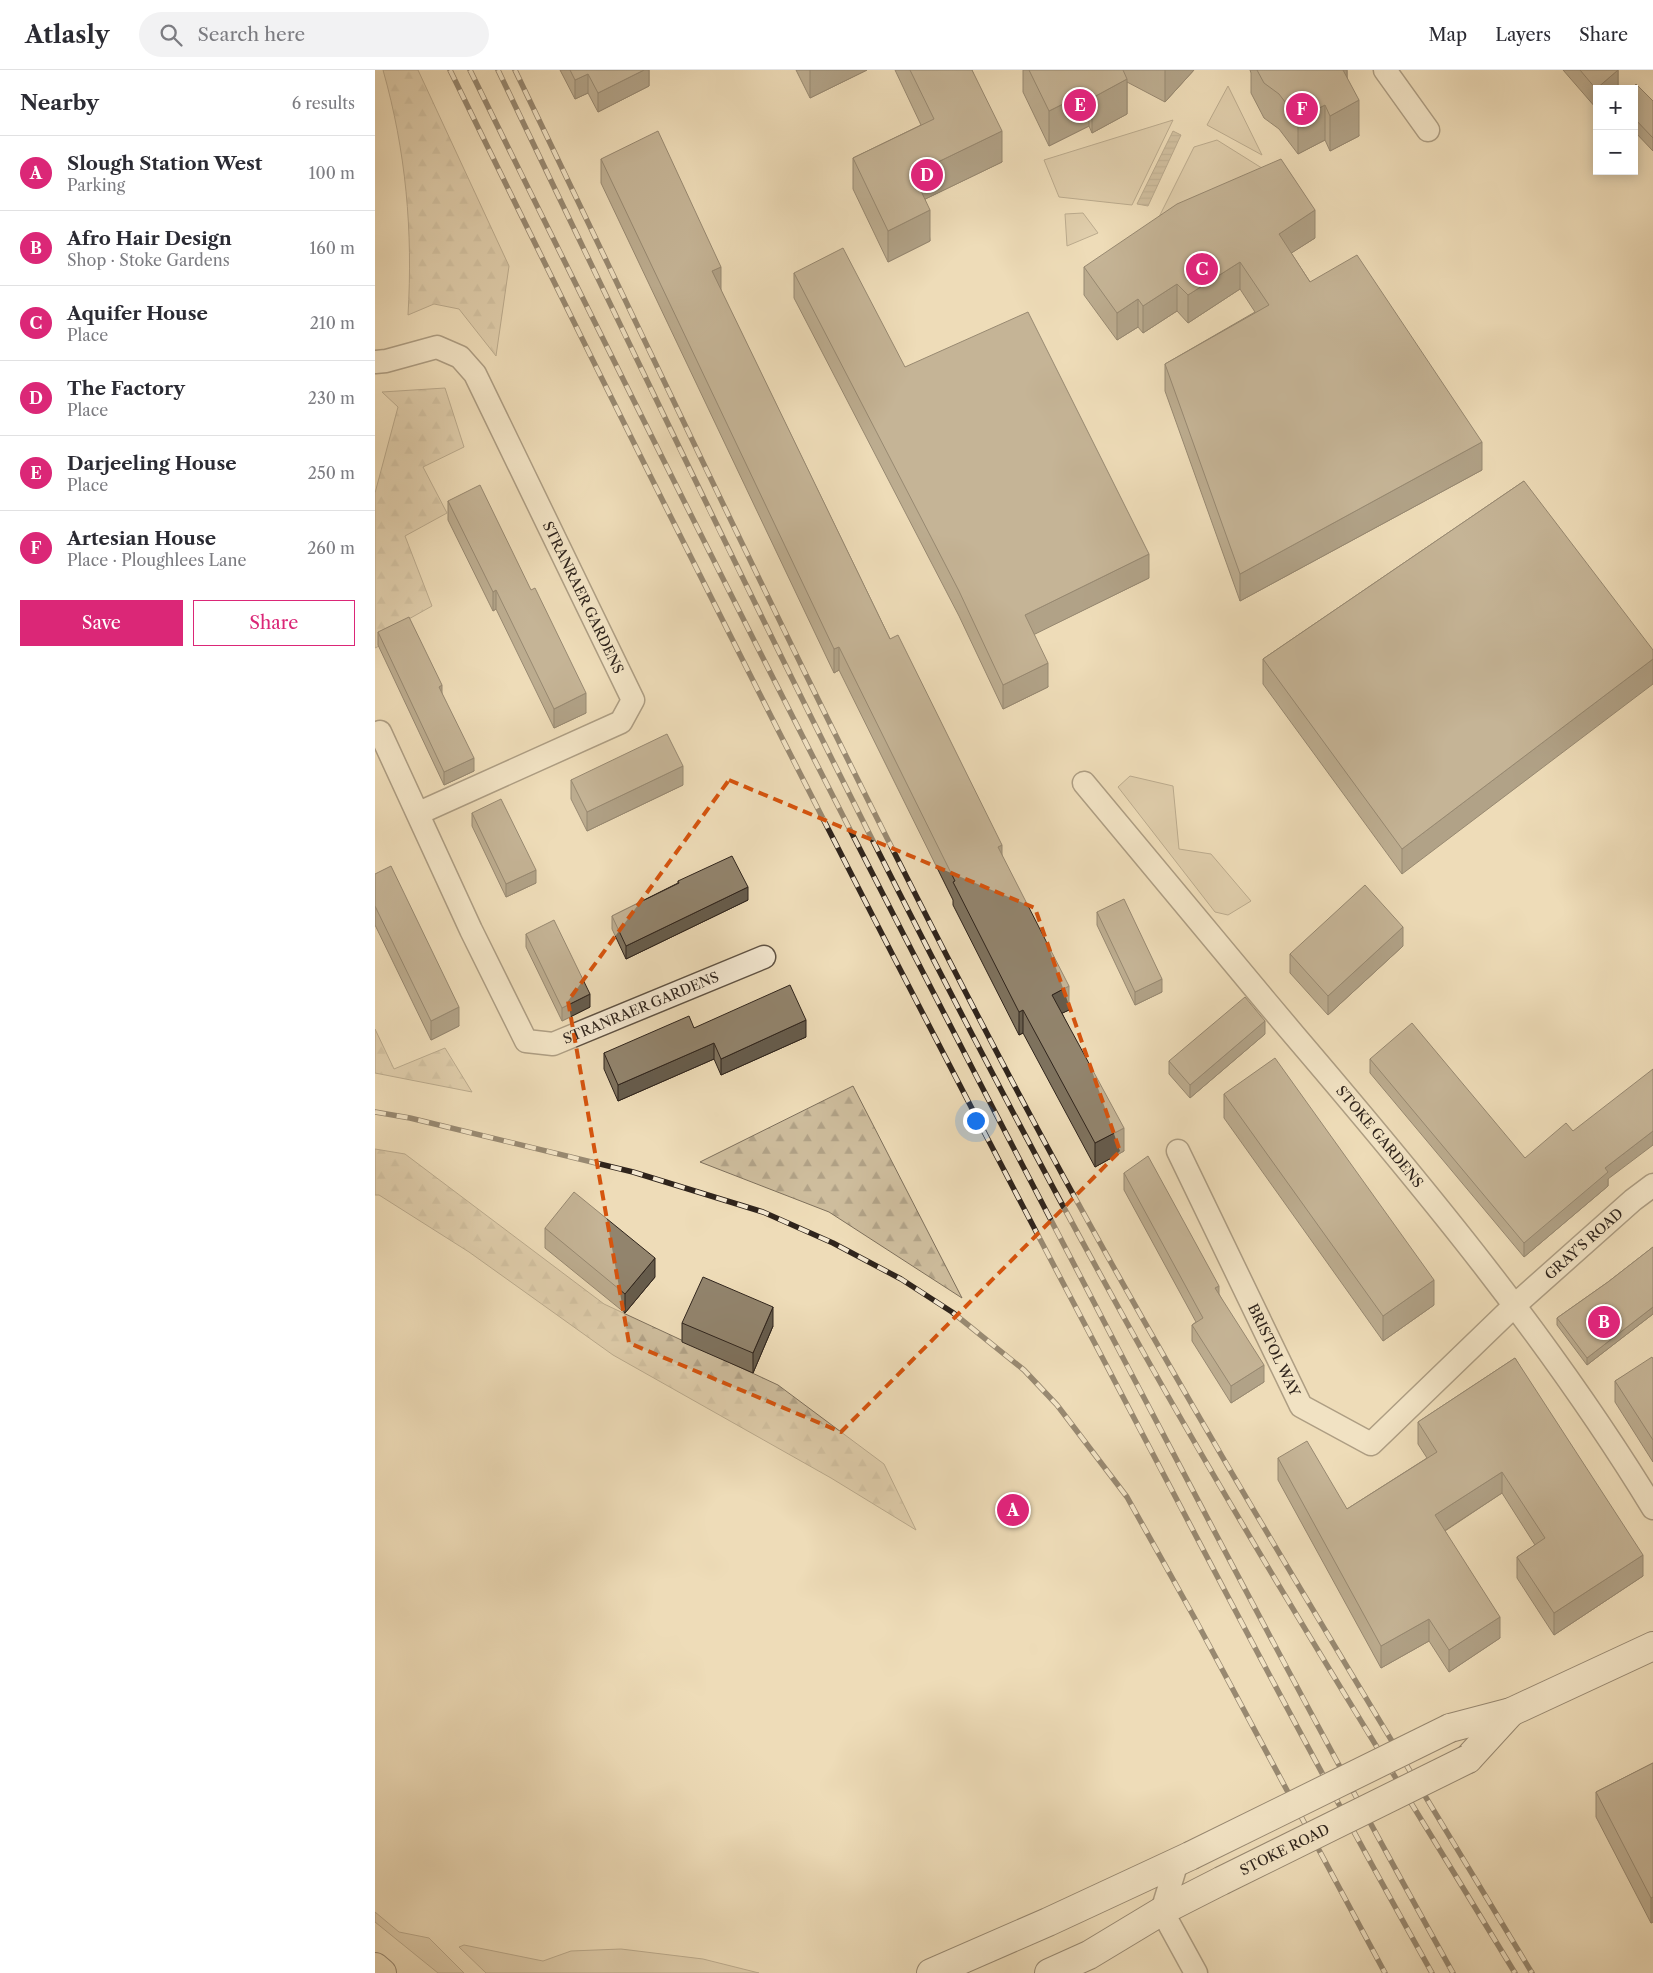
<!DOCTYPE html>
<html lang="en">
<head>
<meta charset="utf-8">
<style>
	:root { --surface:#fff; --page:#f2f2f3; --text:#2b2b33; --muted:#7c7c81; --line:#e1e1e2; --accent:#db2777 }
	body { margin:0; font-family:"Libre Caslon Text",serif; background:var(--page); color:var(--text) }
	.controls { position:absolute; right:15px; top:15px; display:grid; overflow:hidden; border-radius:0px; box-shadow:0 2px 12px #0003 }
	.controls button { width:45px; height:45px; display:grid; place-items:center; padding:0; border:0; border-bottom:1px solid var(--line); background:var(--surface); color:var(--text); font:25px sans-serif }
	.you { position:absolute; left:600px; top:1050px; width:18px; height:18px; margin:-12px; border:4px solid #fff; border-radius:50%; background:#1a73e8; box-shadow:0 0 0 8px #1a73e833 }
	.badge { display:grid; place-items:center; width:32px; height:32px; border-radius:50%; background:var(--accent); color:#fff; font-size:16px; font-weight:700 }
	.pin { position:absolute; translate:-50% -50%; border:2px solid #fff; box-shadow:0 1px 5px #0006 }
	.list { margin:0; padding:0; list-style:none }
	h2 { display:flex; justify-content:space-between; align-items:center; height:65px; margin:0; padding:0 20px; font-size:21px }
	h2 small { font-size:16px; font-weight:400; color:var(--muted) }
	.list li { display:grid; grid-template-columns:32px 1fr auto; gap:15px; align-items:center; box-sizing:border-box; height:75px; padding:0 20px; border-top:1px solid var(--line) }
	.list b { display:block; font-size:19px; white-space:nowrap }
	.list p { margin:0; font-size:16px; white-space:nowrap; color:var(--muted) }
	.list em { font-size:16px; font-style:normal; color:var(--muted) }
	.actions { display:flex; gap:10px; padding:15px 20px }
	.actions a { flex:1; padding:11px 0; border:1px solid var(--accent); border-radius:0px; text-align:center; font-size:18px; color:var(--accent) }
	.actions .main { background:var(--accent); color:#fff }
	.icon { flex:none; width:28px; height:28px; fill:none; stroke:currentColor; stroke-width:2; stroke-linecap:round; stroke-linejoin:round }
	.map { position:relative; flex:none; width:1278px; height:1903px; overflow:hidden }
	header { display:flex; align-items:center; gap:30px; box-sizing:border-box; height:70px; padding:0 25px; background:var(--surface); border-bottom:1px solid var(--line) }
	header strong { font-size:24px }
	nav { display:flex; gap:28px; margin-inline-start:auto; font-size:18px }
	.search { width:350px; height:45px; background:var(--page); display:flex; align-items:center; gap:12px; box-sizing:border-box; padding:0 18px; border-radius:28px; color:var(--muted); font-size:19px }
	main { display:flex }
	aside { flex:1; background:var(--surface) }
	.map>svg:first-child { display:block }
	.grass { fill:#cebd9d; stroke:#7e705c }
	.forest { fill:url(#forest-firs); stroke:#7e705c }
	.water { fill:url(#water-rules); stroke:#7b6d5a }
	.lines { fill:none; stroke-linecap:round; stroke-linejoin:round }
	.minor-casing { stroke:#5f5243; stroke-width:25 }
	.secondary-casing { stroke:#2f241c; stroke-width:30 }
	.primary-casing { stroke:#2f241c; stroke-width:30 }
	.minor { stroke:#f4e8d1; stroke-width:22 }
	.secondary { stroke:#f4e8d1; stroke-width:28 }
	.primary { stroke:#eedcb8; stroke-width:28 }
	.rail-casing { stroke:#2f241c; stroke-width:5.5 }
	.rail { stroke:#f4e8d1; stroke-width:4; stroke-dasharray:11; stroke-linecap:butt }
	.secondary-bridge-casing { stroke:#2f241c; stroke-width:30; stroke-linecap:butt }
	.secondary-bridge { stroke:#f4e8d1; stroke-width:28 }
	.wall { fill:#7e725e; stroke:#2f241c }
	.shaded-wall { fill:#665c4c; stroke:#2f241c }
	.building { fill:#92846d; stroke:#2f241c }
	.marked { fill:none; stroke:#d6540e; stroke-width:4; stroke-dasharray:10 6; stroke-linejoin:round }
	.labels { text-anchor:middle; stroke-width:4.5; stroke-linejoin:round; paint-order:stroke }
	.street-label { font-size:14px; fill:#2f241c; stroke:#f4e8d1 }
</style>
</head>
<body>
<header>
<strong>Atlasly</strong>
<div class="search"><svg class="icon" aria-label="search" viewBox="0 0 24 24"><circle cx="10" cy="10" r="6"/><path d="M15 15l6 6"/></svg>Search here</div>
<nav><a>Map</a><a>Layers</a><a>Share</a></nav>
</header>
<main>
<aside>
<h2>Nearby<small>6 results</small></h2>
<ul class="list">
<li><span class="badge">A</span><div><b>Slough Station West</b><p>Parking</p></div><em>100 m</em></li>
<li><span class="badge">B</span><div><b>Afro Hair Design</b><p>Shop · Stoke Gardens</p></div><em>160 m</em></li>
<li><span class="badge">C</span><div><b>Aquifer House</b><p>Place</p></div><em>210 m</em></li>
<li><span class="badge">D</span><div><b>The Factory</b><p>Place</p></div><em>230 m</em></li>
<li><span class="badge">E</span><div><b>Darjeeling House</b><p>Place</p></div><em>250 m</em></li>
<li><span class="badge">F</span><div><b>Artesian House</b><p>Place · Ploughlees Lane</p></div><em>260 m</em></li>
</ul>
<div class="actions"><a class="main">Save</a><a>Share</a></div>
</aside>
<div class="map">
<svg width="1278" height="1903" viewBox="0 0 1278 1903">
	<defs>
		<pattern id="forest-firs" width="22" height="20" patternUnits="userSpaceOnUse" patternTransform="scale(1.25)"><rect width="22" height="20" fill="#cebd9d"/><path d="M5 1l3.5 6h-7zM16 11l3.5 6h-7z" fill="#b1a287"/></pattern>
		<pattern id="water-rules" width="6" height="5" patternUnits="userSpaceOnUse" patternTransform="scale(1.25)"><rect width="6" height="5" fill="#ad9d83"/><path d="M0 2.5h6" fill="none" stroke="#8d806a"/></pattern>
	</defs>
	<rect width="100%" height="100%" fill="#eedcb8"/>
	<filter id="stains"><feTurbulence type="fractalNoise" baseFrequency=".004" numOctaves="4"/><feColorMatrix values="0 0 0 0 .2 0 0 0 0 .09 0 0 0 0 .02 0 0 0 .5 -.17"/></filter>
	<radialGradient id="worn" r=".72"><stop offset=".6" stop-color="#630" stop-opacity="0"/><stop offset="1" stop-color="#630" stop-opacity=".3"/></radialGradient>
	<!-- grass -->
	<g class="grass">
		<polygon points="853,16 887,85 832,55"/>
		<polygon points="798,50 757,135 684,127 669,90"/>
		<polygon points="842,70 906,110 784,147 819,77"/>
		<polygon points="708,143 723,163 692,176 690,144"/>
		<polygon points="755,706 798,716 804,779 836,784 876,831 853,845 840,842 743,717"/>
		<polygon points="0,1842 24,1862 54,1868 89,1903 63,1903 0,1852"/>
		<polygon points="89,1875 168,1891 196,1881 246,1879 328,1889 384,1903 111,1903 84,1877"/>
	</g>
	<!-- forest -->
	<g class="forest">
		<path d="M8,0H43L134,196L121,286L84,239L59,234L33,245C38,161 31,81 8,0Z"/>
		<polygon points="70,318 89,377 48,397 72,443 30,466 57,536 32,550 37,560 0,578 0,423 23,337 7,322"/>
		<polygon points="0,959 19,999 70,978 97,1022 0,1003"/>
		<polygon points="478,1016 587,1228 454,1142 325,1092"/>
		<polygon points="0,1079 30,1084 229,1234 403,1315 509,1394 541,1460 456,1408 238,1285 94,1182 4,1125 0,1125"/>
	</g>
	<!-- water -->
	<polygon class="water" points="798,61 806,65 773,136 762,134"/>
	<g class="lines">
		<defs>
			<g id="minor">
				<polyline points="1010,0 1053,60"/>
				<path id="s1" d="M0,292L11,291L62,277L85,287L100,304L258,630L246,652L44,743"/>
				<path id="s2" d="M5,662L96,860L151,971L178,974L389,887"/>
				<path id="s3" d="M709,713C779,797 849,882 920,966C1048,1116 1175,1269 1278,1438"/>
				<path id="s4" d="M803,1081L926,1336L996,1374L1140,1235L1258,1130L1278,1115"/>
				<polyline points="802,1792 787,1841 821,1903"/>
			</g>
			<g id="secondary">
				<polyline points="1075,1658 1136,1642 1278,1576"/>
				<polyline points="1093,1689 1136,1642"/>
				<polyline points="556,1903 673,1852 815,1786"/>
				<polyline points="674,1903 714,1885 787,1841 846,1811"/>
			</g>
			<polyline id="primary" points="0,1897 7,1903"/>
		</defs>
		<!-- minor casing -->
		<use href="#minor" class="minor-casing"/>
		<!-- secondary casing -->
		<use href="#secondary" class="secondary-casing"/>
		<!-- primary casing -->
		<use href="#primary" class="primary-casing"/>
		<!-- minor -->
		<use href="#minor" class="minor"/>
		<!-- secondary -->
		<use href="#secondary" class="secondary"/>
		<!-- primary -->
		<use href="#primary" class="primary"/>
		<defs>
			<g id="rail">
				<path d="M75,0C286,432 502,861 727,1287C835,1493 943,1700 1057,1903"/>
				<path d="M95,0C307,431 524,861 747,1286C856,1493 964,1699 1078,1903"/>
				<path d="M123,0C331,434 537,869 772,1289C889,1497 1016,1699 1140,1903"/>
				<path d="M140,0C303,339 462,680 638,1013C799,1317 980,1609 1157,1903"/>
				<polyline points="0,1042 35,1048 258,1102 388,1142 458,1173 526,1209 577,1242 649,1300 682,1335 752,1427 819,1547 1010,1903"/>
			</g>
		</defs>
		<!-- rail casing -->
		<use href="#rail" class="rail-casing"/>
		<!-- rail -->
		<use href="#rail" class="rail"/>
		<defs>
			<g id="secondary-bridge">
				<polyline points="815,1786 1075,1658"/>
				<path id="s5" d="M846,1811L1093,1689"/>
			</g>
		</defs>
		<!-- secondary-bridge casing -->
		<use href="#secondary-bridge" class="secondary-bridge-casing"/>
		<!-- secondary-bridge -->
		<use href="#secondary-bridge" class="secondary-bridge"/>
	</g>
	<!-- wall -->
	<g class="wall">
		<polygon points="185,0 274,0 274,16 223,42 213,23 200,29"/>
		<polygon points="421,0 492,0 435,28"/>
		<polygon points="520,0 597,0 627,92 550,129 555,171 513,192 478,119 478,88 546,55"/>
		<polygon points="648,0 819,0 790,32 752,12 752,44 717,63 714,56 674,76 648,22"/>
		<polygon points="875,0 972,0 972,8 984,66 955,81 950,70 923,84 904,59 889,48 876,23 876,3"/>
		<polygon points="1188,0 1243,0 1243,19 1221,38"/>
		<polygon points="1259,19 1278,31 1278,81 1259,61"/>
		<polygon points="226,89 346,221 515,569 627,786 694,940 687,943 749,1081 720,1097 648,963 644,965 578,835 578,830 464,600 459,603 226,113"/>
		<polygon points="940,168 916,183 935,212 1107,400 865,531 790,321 790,294 880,242 865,219 813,253 802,241 768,263 763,257 742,270 709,225 709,197"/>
		<polygon points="419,203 530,297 774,508 659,564 673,617 628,639 584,546 419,228"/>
		<polygon points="1149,411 1027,804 888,614 888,589"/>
		<polygon points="73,431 211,643 179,658 121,539 118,541 73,450"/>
		<polygon points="3,562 67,624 99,701 69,715 3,575"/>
		<polygon points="196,710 308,715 212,761 196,729"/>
		<polygon points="97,743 161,813 131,827 97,756"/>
		<polygon points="0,804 84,956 56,970 0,855"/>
		<polygon points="303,811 373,830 251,889 237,859 237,846 303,813"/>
		<polygon points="722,842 787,922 760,935 722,855"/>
		<polygon points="151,864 215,937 187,951 151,877"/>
		<polygon points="1028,876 953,945 915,903 915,884"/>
		<polygon points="319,958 431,967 346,1005 339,989 243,1031 229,999 229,983"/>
		<polygon points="890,964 815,1028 794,1004 794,991"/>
		<polygon points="995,989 1150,1088 1233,1109 1233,1116 1149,1187 995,1003"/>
		<polygon points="849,1024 1059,1235 1008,1271 849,1048"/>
		<polygon points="749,1103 844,1224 889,1312 856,1333 817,1271 817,1255 821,1252 749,1120"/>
		<polygon points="170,1158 280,1207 250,1243 170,1178"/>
		<polygon points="1278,1177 1278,1244 1212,1295 1182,1255 1182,1248 1233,1212"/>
		<polygon points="307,1253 398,1256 378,1303 307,1272"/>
		<polygon points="1140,1288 1268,1506 1179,1565 1142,1508 1142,1487 1160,1475 1127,1423 1070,1461 1125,1568 1074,1602 1054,1571 1006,1598 903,1410 903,1388 972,1439 1052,1388 1043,1374 1043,1352"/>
		<polygon points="1278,1289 1278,1392 1240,1332 1240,1311"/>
		<polygon points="1278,1693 1278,1852 1276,1853 1221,1747 1221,1722"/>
	</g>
	<!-- shaded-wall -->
	<g class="shaded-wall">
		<polygon points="269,0 274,0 274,16 223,42 223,23"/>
		<polygon points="435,0 492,0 435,28"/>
		<polygon points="790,0 819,0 790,32"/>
		<polygon points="965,0 972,0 972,26"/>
		<polygon points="1243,0 1243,19 1222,19 1221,38 1221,19"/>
		<polygon points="213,4 213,23 200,29 200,10"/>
		<polygon points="752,9 752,44 717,63 717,28"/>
		<polygon points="714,21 714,56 674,76 674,41"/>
		<polygon points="984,30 984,66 955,81 955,46"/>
		<polygon points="950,35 950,70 923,84 923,49"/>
		<polygon points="627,61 627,92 538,135 538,104"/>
		<polygon points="555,140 555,171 513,192 513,161"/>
		<polygon points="940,140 940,168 904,191 904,164"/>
		<polygon points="865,192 865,219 813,253 813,225"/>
		<polygon points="346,197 346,221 337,201"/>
		<polygon points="802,214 802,241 768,263 768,236"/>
		<polygon points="763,229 763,257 742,270 742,243"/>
		<polygon points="1107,372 1107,400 865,531 865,504"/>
		<polygon points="774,484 774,508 650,569 650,545"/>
		<polygon points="121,520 121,539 118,541 118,522"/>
		<polygon points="464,577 464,600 459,603 459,579"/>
		<polygon points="1278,589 1278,614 1027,804 1027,779"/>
		<polygon points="673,593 673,617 628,639 628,615"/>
		<polygon points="67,615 67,628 64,617"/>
		<polygon points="211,623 211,643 179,658 179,639"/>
		<polygon points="99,688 99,701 69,715 69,702"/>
		<polygon points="308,696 308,715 212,761 212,742"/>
		<polygon points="627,775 627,799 623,777"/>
		<polygon points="161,800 161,813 131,827 131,814"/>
		<polygon points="373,817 373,830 251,889 251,876"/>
		<polygon points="1028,857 1028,876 953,945 953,926"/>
		<polygon points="787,909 787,922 760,935 760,922"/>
		<polygon points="694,916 694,940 677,948 677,925"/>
		<polygon points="215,924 215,937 187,951 187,938"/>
		<polygon points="84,937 84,956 56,970 56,951"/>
		<polygon points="648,940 648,963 644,965 644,942"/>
		<polygon points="431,950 431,967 346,1005 346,989"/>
		<polygon points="890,951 890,964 815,1028 815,1015"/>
		<polygon points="339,973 339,989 243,1031 243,1015"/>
		<polygon points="749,1058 749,1081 720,1097 720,1073"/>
		<polygon points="1278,1061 1278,1075 1233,1109 1233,1116 1149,1187 1149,1173 1230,1098"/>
		<polygon points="280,1188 280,1207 250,1243 250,1224"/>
		<polygon points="1059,1210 1059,1235 1008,1271 1008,1246"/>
		<polygon points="844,1216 844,1232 840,1218"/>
		<polygon points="398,1237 398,1256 378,1303 378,1283"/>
		<polygon points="1278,1237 1278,1244 1212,1295 1212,1288"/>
		<polygon points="889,1295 889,1312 856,1333 856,1316"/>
		<polygon points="1127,1402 1127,1423 1060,1467 1060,1445"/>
		<polygon points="1268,1485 1268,1506 1179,1565 1179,1543"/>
		<polygon points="1125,1547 1125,1568 1074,1602 1074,1580"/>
		<polygon points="1054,1549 1054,1571 1006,1598 1006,1576"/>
		<polygon points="1278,1827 1278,1852 1276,1853 1276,1828"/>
	</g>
	<!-- building -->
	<g class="building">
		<polygon points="195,0 269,0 223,23 213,4 200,10"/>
		<polygon points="535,0 597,0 627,61 538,104 555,140 513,161 478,88 559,49"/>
		<polygon points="654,0 748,0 752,9 717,28 714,21 674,41"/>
		<polygon points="882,0 968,0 984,30 955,46 950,35 923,49 904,24 889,13"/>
		<polygon points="1205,0 1243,0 1221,19"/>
		<polygon points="1261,14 1278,31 1278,68 1259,48 1259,19 1256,19"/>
		<polygon points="283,61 346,197 337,201 515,569 523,565 627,775 623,777 694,916 677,925 749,1058 720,1073 648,940 644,942 578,812 580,811 464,577 459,579 226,89"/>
		<polygon points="906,89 940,140 904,164 935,212 982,185 1107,372 865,504 790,294 894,235 865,192 813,225 802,214 768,236 763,229 742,243 709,197 802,134"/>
		<polygon points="468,178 530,297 653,242 774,484 650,545 673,593 628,615 584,521 419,203"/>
		<polygon points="1149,411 1278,580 1278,589 1027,779 888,589"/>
		<polygon points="105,415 156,520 160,518 211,623 179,639 121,520 118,522 73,431"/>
		<polygon points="34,547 67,615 64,617 99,688 69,702 3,562"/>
		<polygon points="292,664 308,696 212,742 196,710"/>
		<polygon points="126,729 161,800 131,814 97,743"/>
		<polygon points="357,786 373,817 251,876 237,846 304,813 303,811"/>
		<polygon points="16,796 84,937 56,951 0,836 0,804"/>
		<polygon points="990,815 1028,857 953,926 915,884"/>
		<polygon points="749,829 787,909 760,922 722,842"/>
		<polygon points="179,850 215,924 187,938 151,864"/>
		<polygon points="415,915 431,950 346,989 339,973 243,1015 229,983 314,946 319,958"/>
		<polygon points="870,927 890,951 815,1015 794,991"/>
		<polygon points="1037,953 1150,1088 1191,1053 1198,1061 1278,999 1278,1061 1230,1098 1233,1102 1149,1173 995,989"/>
		<polygon points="900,988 1059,1210 1008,1246 849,1024"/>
		<polygon points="773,1086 844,1216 840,1218 889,1295 856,1316 817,1255 828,1248 749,1103"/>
		<polygon points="199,1122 280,1188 250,1224 170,1158"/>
		<polygon points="1278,1177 1278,1237 1212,1288 1182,1248 1233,1212"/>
		<polygon points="328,1207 398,1237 378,1283 307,1253"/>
		<polygon points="1277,1287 1278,1289 1278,1370 1240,1311"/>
		<polygon points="1140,1288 1268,1485 1179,1543 1142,1487 1170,1468 1127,1402 1060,1445 1125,1547 1074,1580 1054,1549 1006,1576 903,1388 932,1371 972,1439 1062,1382 1043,1352"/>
		<polygon points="1278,1693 1278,1827 1276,1828 1221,1722"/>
	</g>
	<!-- marked area -->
	<path d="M0 0H1278V1903H0ZM354,710L660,838L745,1081L466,1362L254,1273L193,931Z" fill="#eedcb8" fill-opacity=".55" fill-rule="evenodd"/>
	<path class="marked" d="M354,710L660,838L745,1081L466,1362L254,1273L193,931Z"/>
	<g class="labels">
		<!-- street labels -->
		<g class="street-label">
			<text dy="5" stroke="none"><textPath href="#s1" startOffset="360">STRANRAER GARDENS</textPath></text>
			<text dy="5" stroke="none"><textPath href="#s2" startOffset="464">STRANRAER GARDENS</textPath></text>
			<text dy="5" stroke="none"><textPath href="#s3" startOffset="461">STOKE GARDENS</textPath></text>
			<text dy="5" stroke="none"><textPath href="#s4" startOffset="655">GRAY'S ROAD</textPath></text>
			<text dy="5" stroke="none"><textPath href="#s4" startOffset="221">BRISTOL WAY</textPath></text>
			<text dy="5" stroke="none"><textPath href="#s5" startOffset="71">STOKE ROAD</textPath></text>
		</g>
	</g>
	<rect width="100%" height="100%" filter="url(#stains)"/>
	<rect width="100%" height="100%" fill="url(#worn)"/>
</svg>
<div class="controls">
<button>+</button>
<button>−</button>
</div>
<div class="you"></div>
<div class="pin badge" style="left:638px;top:1440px">A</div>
<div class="pin badge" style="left:1229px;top:1252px">B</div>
<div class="pin badge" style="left:827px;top:199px">C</div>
<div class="pin badge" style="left:552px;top:105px">D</div>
<div class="pin badge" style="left:705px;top:35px">E</div>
<div class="pin badge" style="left:927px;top:39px">F</div>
</div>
</main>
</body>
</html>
